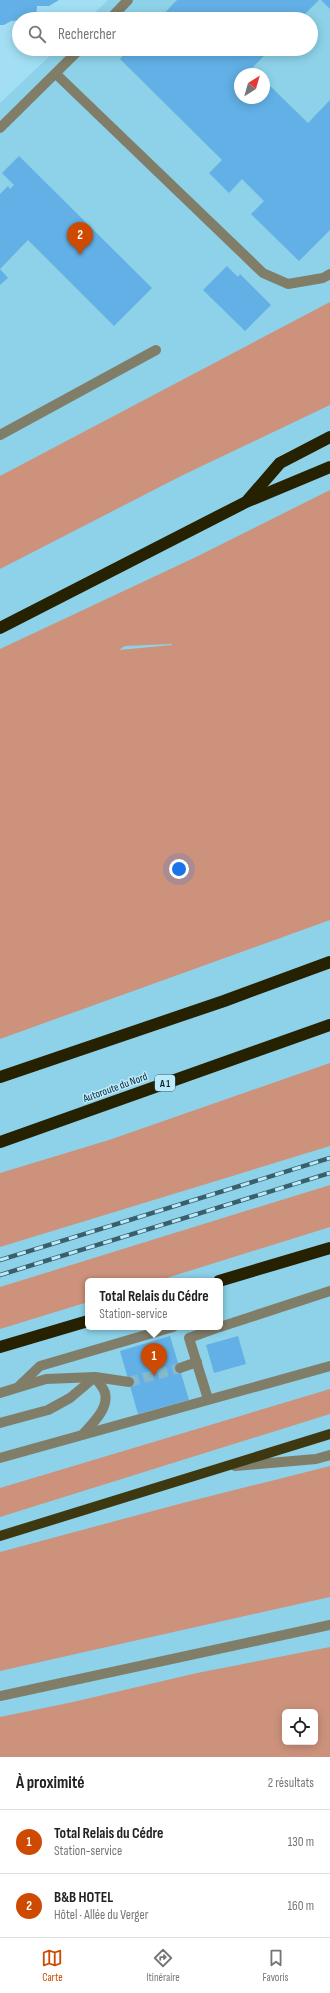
<!DOCTYPE html>
<html lang="fr">
<head>
<meta charset="utf-8">
<style>
	:root { --surface:#fff; --page:#f2f2f2; --text:#222; --muted:#767676; --line:#e0e0e0; --accent:#ce4a00 }
	body { margin:0; font-family:"Sofia Sans Condensed",sans-serif; background:var(--page); color:var(--text) }
	.controls { position:absolute; right:12px; bottom:12px; display:grid; overflow:hidden; border-radius:6px; box-shadow:0 2px 10px #0003 }
	.controls button { width:36px; height:36px; display:grid; place-items:center; padding:0; border:0; border-bottom:1px solid var(--line); background:var(--surface); color:var(--text); font:20px sans-serif }
	.compass { position:absolute; left:234px; top:68px; width:36px; height:36px; border-radius:50%; background:var(--surface); box-shadow:0 2px 10px #0003; rotate:37deg }
	.you { position:absolute; left:179px; top:869px; width:14px; height:14px; margin:-10px; border:3px solid #fff; border-radius:50%; background:#1a73e8; box-shadow:0 0 0 6px #1a73e833 }
	.badge { display:grid; place-items:center; width:26px; height:26px; border-radius:50%; background:var(--accent); color:#fff; font-size:13px; font-weight:700 }
	.pin { position:absolute; translate:-50% -33px; filter:drop-shadow(0 1px 2px #0008) }
	.pin::after { content:''; position:absolute; top:21px; width:14px; height:12px; background:inherit; clip-path:polygon(0 0,100% 0,50% 100%) }
	.popup { position:absolute; left:85px; top:1278px; width:138px; height:52px; box-sizing:border-box; display:grid; place-content:center; border-radius:6px; background:var(--surface); filter:drop-shadow(0 1px 3px #0005); font-size:13px; white-space:nowrap; color:var(--muted) }
	.popup b { font-size:15px; color:var(--text) }
	.popup::after { content:''; position:absolute; left:50%; top:100%; margin-left:-8px; border:8px solid transparent; border-top-color:var(--surface) }
	.list { margin:0; padding:0; list-style:none }
	h2 { display:flex; justify-content:space-between; align-items:center; height:52px; margin:0; padding:0 16px; font-size:17px }
	h2 small { font-size:13px; font-weight:400; color:var(--muted) }
	.list li { display:grid; grid-template-columns:26px 1fr auto; gap:12px; align-items:center; box-sizing:border-box; height:64px; padding:0 16px; border-top:1px solid var(--line) }
	.list b { display:block; font-size:15px; white-space:nowrap }
	.list p { margin:0; font-size:13px; white-space:nowrap; color:var(--muted) }
	.list em { font-size:13px; font-style:normal; color:var(--muted) }
	.icon { flex:none; width:22px; height:22px; fill:none; stroke:currentColor; stroke-width:2; stroke-linecap:round; stroke-linejoin:round }
	.map { position:relative; flex:none; width:330px; height:1757px; overflow:hidden }
	.search { position:absolute; background:var(--surface); box-shadow:0 2px 10px #0003; left:12px; right:12px; top:12px; height:44px; display:flex; align-items:center; gap:10px; box-sizing:border-box; padding:0 14px; border-radius:22px; color:var(--muted); font-size:15px }
	.sheet { height:180px; background:var(--surface) }
	nav { display:flex; justify-content:space-around; align-items:center; box-sizing:border-box; height:56px; border-top:1px solid var(--line); background:var(--surface); font-size:11px; color:var(--muted) }
	nav a { display:grid; justify-items:center; gap:2px }
	nav .on { color:var(--accent) }
	.map>svg:first-child { display:block }
	.built { fill:#8dd2e9; fill-rule:evenodd }
	.green { fill:#cd927c; fill-rule:evenodd }
	.building { fill:#62b0e6 }
	.lines { fill:none; stroke-linecap:round; stroke-linejoin:round }
	.minor-tunnel { stroke:#84bacc; stroke-width:10; stroke-dasharray:10 5; stroke-linecap:butt }
	.minor { stroke:#807e69; stroke-width:10 }
	.major { stroke:#3e3811; stroke-width:10 }
	.highway { stroke:#262100; stroke-width:12 }
	.rail-casing { stroke:#3a5e6a; stroke-width:4.5 }
	.rail { stroke:#baeafb; stroke-width:3; stroke-dasharray:9; stroke-linecap:butt }
	.labels { text-anchor:middle; stroke-width:3; stroke-linejoin:round; paint-order:stroke }
	.shield { fill:#baeafb; stroke:#40606b; stroke-width:1 }
	.shield-label { font-size:10px; font-weight:bold; fill:#0c252d }
	.street-label { font-size:11px; fill:#0c252d; stroke:#baeafb }
</style>
</head>
<body>
<div class="map">
<svg width="330" height="1757" viewBox="0 0 330 1757">
	<rect width="100%" height="100%" fill="#a2dff4"/>
	<!-- built -->
	<path class="built" d="M108,0H330V1757H0V103L57,49H311V19H88ZM240,74H264V98H240ZM88,1281H220V1327H88ZM285,1712H315V1742H285Z"/>
	<!-- green -->
	<g class="green">
		<polygon points="330,302 330,405 181,476 0,569 0,476"/>
		<path d="M330,490V920L0,1039V649L196,557ZM172,644V645L119,650L125,646Z"/>
		<polygon points="330,1063 330,1146 0,1247 0,1173 109,1140"/>
		<polygon points="330,1185 330,1227 157,1281 88,1281 88,1302 0,1329 0,1287"/>
		<polygon points="330,1389 330,1414 0,1517 0,1488"/>
		<polygon points="330,1466 330,1597 0,1671 0,1552 179,1504"/>
		<path d="M330,1647V1757H0V1717L73,1702L197,1673ZM285,1712H315V1742H285Z"/>
	</g>
	<!-- building -->
	<g class="building">
		<polygon points="0,0 59,0 49,6 37,6 36,19 11,21 4,25 0,25"/>
		<polygon points="177,0 319,0 300,19 159,19"/>
		<polygon points="321,0 330,0 330,9"/>
		<polygon points="129,49 271,49 252,68 258,74 240,74 240,98 264,98 264,80 308,123 330,100 330,230 299,261 251,214 264,201 242,179 229,193 209,173 222,160 120,59"/>
		<polygon points="19,156 152,288 114,326 28,240 0,269 0,194 8,186 10,189 14,185 2,173"/>
		<polygon points="227,266 238,277 240,274 271,305 245,331 203,290"/>
		<polygon points="0,269 8,278 0,285"/>
		<polygon points="170,1336 189,1400 138,1414 120,1351"/>
		<polygon points="238,1336 246,1364 214,1373 206,1345"/>
	</g>
	<g class="lines">
		<!-- minor-tunnel -->
		<polyline class="minor-tunnel" points="129,1382 180,1368"/>
		<!-- minor -->
		<g class="minor">
			<polyline points="110,19 128,0"/>
			<polyline points="56,74 263,273 288,284 323,278 330,274"/>
			<polyline points="0,128 80,49"/>
			<polyline points="0,435 156,350"/>
			<polyline points="220,1327 330,1291"/>
			<polyline points="180,1368 197,1362"/>
			<polyline points="18,1387 40,1366 173,1327"/>
			<polyline points="0,1393 46,1379 95,1377 129,1382"/>
			<polyline points="208,1399 189,1338 219,1327"/>
			<path d="M0,1423L48,1410L70,1398L95,1377C98,1382 104,1388 105,1393C109,1409 92,1424 83,1434"/>
			<polyline points="0,1458 330,1366"/>
			<polyline points="235,1466 316,1459 330,1455"/>
			<polyline points="0,1696 330,1625"/>
		</g>
		<!-- major -->
		<polyline class="major" points="0,1536 330,1434"/>
		<!-- highway -->
		<g class="highway">
			<polyline points="248,500 280,463 330,437"/>
			<polyline points="0,628 246,502 330,467"/>
			<polyline points="0,1077 224,1001 330,962"/>
			<polyline points="0,1142 330,1025"/>
			<polyline points="219,1281 330,1248"/>
			<polyline points="0,1347 88,1321"/>
		</g>
		<defs>
			<g id="rail">
				<polyline points="0,1260 330,1158"/>
				<polyline points="0,1275 330,1173"/>
			</g>
		</defs>
		<!-- rail casing -->
		<use href="#rail" class="rail-casing"/>
		<!-- rail -->
		<use href="#rail" class="rail"/>
	</g>
	<g class="labels">
		<!-- shield labels -->
		<rect class="shield" x="155" y="1075" width="20" height="16" rx="3"/>
		<g class="shield-label">
			<text x="165" y="1087">A 1</text>
		</g>
		<!-- street labels -->
		<g class="street-label">
			<text transform="translate(115 1087) rotate(-20)" y="4">Autoroute du Nord</text>
		</g>
	</g>
</svg>
<div class="controls">
<button><svg class="icon" aria-label="locate" viewBox="0 0 24 24"><circle cx="12" cy="12" r="6"/><path d="M12 2v4M12 18v4M2 12h4M18 12h4"/></svg></button>
</div>
<svg class="compass" viewBox="-18 -18 36 36"><path d="M0-13l5 13h-10z" fill="#e53935"/><path d="M0 13l5-13h-10z" fill="#767676"/></svg>
<div class="you"></div>
<div class="pin badge" style="left:154px;top:1376px">1</div>
<div class="popup"><b>Total Relais du Cédre</b>Station-service</div>
<div class="pin badge" style="left:80px;top:255px">2</div>
<div class="search"><svg class="icon" aria-label="search" viewBox="0 0 24 24"><circle cx="10" cy="10" r="6"/><path d="M15 15l6 6"/></svg>Rechercher</div>
</div>
<section class="sheet">
<h2>À proximité<small>2 résultats</small></h2>
<ul class="list">
<li><span class="badge">1</span><div><b>Total Relais du Cédre</b><p>Station-service</p></div><em>130 m</em></li>
<li><span class="badge">2</span><div><b>B&amp;B HOTEL</b><p>Hôtel · Allée du Verger</p></div><em>160 m</em></li>
</ul>
</section>
<nav>
<a class="on"><svg class="icon" aria-label="map" viewBox="0 0 24 24"><path d="M3 6l6-2 6 2 6-2v14l-6 2-6-2-6 2zM9 4v14M15 6v14"/></svg>Carte</a>
<a><svg class="icon" aria-label="directions" viewBox="0 0 24 24"><path d="M12 3l9 9-9 9-9-9zM9 14v-3h6M13 9l2 2-2 2"/></svg>Itinéraire</a>
<a><svg class="icon" aria-label="saved" viewBox="0 0 24 24"><path d="M7 4h10v16l-5-4-5 4z"/></svg>Favoris</a>
</nav>
</body>
</html>
